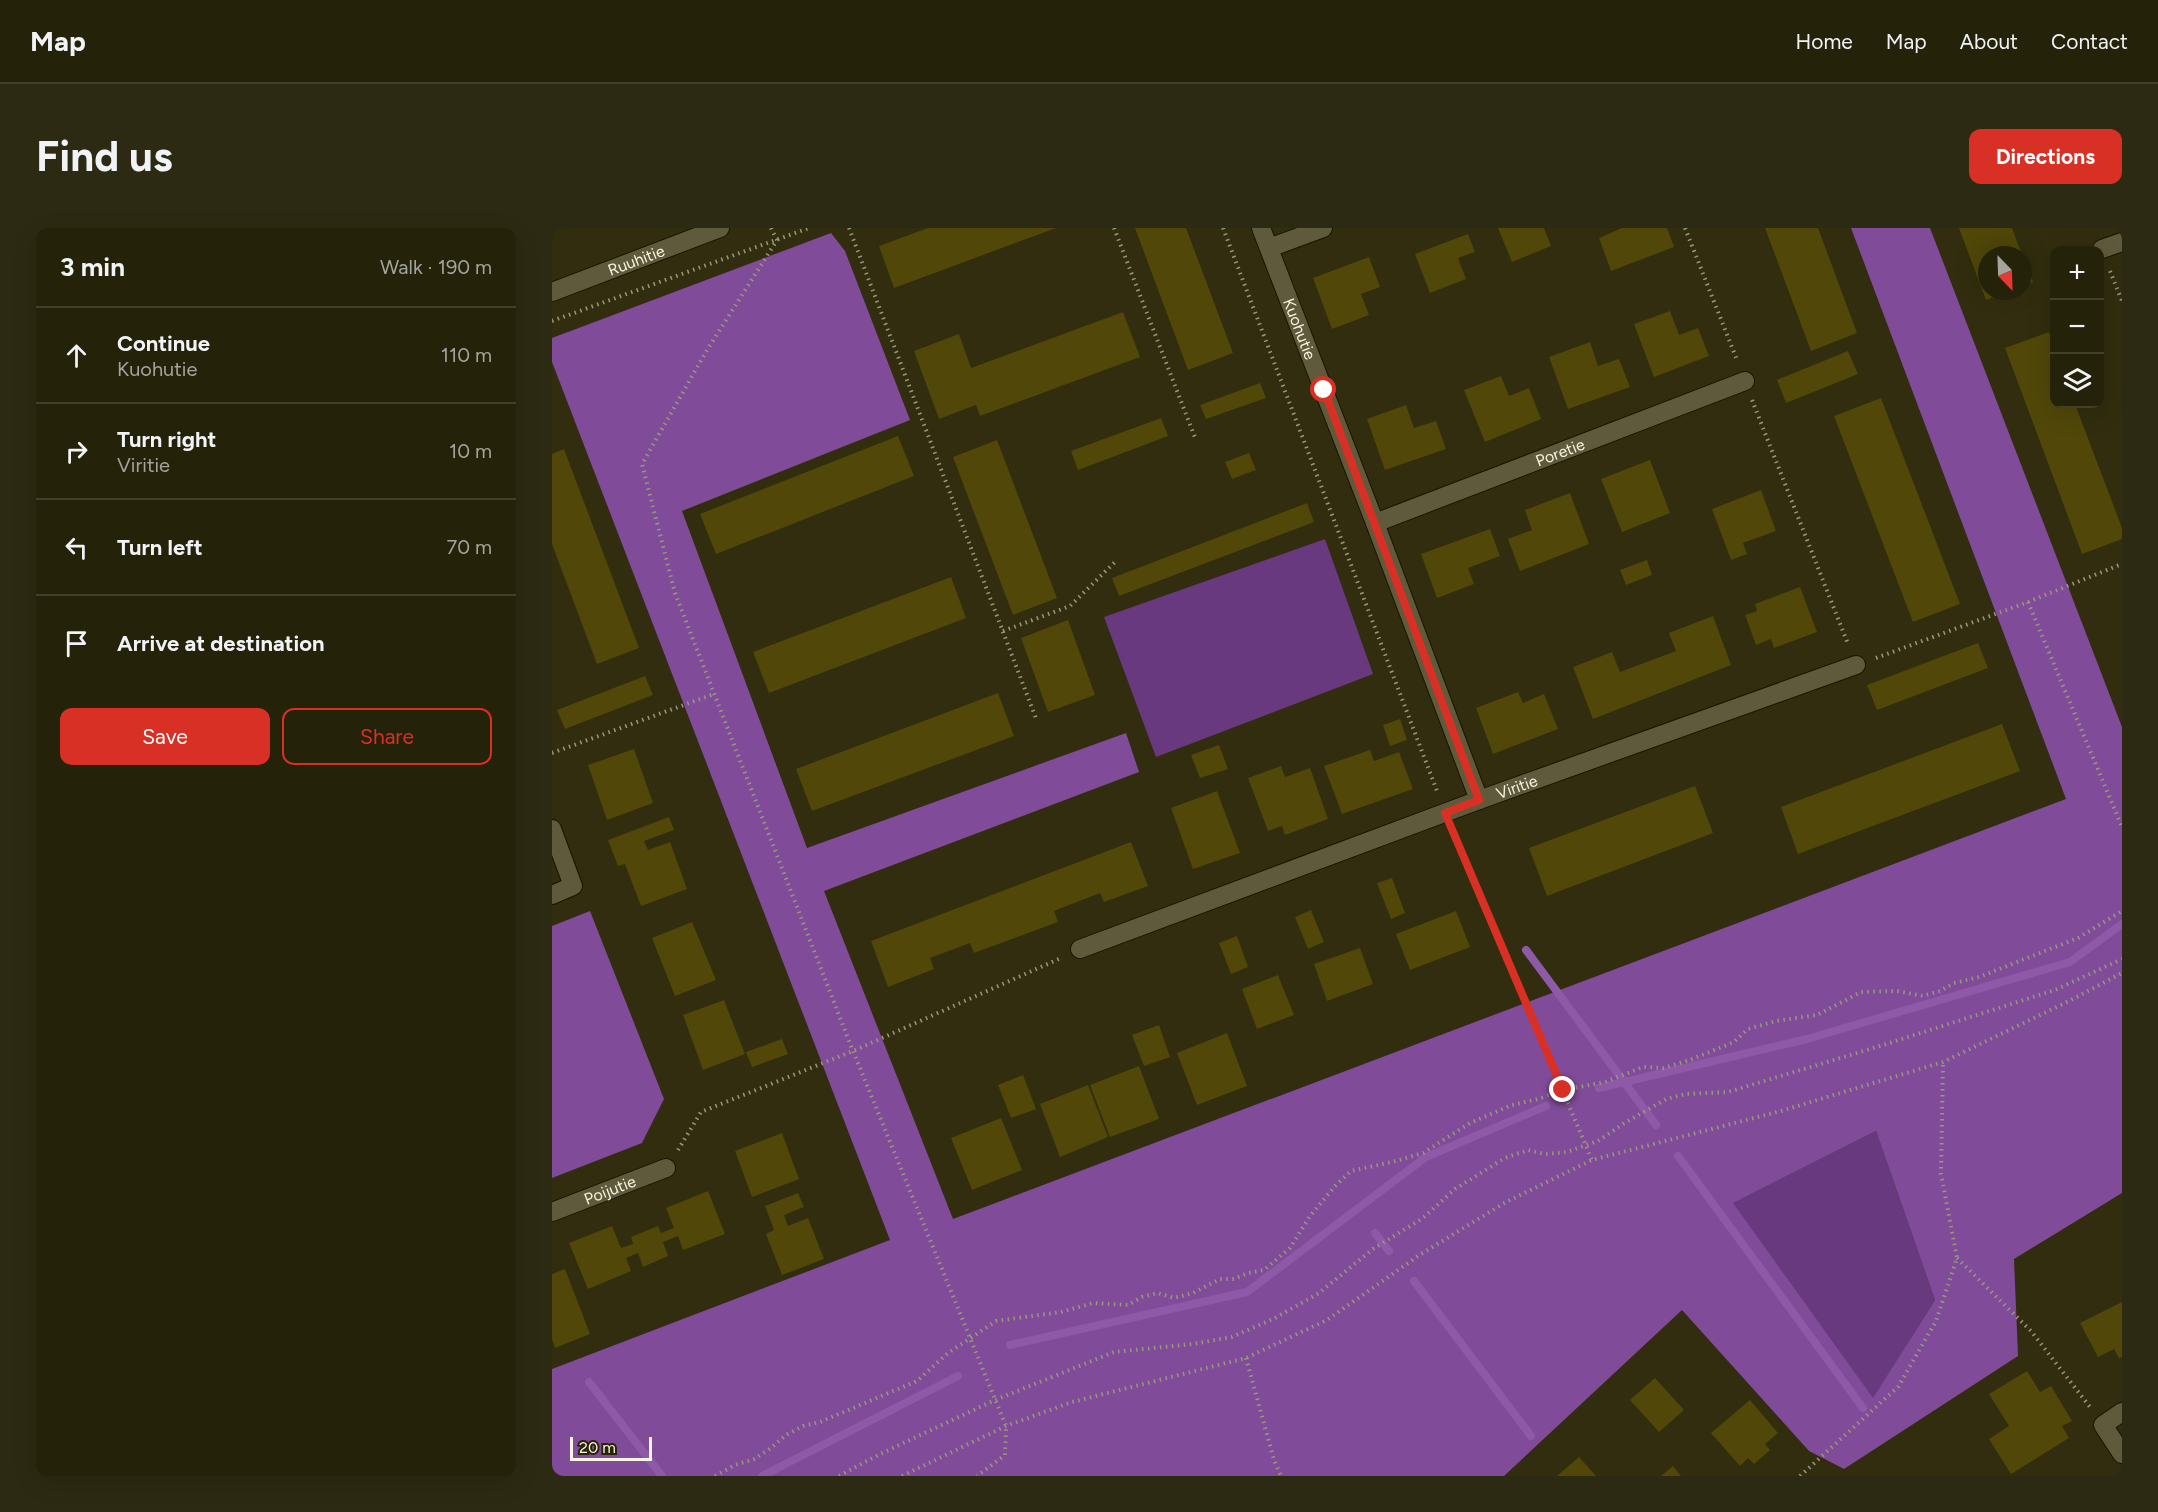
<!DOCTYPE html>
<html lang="en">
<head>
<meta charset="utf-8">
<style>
	:root { --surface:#25220a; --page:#2d2a13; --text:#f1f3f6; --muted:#a3a49c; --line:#423f2b; --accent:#d93025 }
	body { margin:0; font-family:Figtree,sans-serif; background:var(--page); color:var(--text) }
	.controls { position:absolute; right:18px; top:18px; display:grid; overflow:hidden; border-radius:12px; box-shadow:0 6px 24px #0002 }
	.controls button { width:54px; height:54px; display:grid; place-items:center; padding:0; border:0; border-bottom:2px solid var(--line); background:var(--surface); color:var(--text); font:30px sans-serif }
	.compass { position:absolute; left:1426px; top:18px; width:54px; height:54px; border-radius:50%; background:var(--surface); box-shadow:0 6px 24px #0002; rotate:157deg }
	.scale { position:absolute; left:18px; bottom:15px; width:82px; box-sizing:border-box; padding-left:6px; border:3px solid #f6f4e2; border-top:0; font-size:16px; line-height:21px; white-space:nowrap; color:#f6f4e2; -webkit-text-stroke:4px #282304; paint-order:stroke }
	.stop { position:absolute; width:18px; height:18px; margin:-14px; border:4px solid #d93025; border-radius:50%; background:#fff }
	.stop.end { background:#d93025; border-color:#fff; box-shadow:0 2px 6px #0008 }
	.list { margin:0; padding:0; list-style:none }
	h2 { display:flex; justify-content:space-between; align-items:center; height:78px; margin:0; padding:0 24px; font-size:26px }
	h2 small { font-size:20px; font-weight:400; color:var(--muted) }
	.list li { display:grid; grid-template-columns:39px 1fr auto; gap:18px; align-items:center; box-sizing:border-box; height:96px; padding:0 24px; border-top:2px solid var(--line) }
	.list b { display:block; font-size:22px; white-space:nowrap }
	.list p { margin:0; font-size:20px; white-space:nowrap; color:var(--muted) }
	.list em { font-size:20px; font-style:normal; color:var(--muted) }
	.actions { display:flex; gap:12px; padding:18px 24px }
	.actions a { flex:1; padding:14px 0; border:2px solid var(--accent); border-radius:12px; text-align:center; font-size:21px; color:var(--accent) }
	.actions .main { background:var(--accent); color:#fff }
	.icon { flex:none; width:33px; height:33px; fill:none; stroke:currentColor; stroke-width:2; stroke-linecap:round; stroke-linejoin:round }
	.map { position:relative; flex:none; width:1570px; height:1248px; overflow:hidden; border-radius:12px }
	header { display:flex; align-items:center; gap:36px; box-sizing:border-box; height:84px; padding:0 30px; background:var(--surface); border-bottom:2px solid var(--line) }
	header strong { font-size:28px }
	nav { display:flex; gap:33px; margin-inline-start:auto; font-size:21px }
	.intro { display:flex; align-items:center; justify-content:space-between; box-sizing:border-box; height:144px; padding:0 36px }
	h1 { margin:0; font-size:42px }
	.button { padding:15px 27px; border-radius:12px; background:var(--accent); color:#fff; font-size:21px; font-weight:700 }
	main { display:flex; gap:36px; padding:0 36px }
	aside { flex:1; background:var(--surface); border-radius:12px; box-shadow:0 6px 24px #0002 }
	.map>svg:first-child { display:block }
	.green { fill:#68397e }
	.forest { fill:#804b98; fill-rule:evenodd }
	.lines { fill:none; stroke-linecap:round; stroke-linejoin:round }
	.stream { stroke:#8e59a7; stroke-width:8 }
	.building { fill:#504709 }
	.minor-casing { stroke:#191400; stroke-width:20 }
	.path { stroke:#9a977f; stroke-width:4; stroke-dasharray:1.5 4.5; stroke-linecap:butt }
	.minor { stroke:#5f5a3b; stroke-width:18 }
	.route { stroke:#d93025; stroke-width:8 }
	.labels { text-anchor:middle; stroke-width:6; stroke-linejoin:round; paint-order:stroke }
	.street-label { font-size:16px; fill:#f6f4e2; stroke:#282304 }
</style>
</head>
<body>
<header>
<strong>Map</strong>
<nav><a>Home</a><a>Map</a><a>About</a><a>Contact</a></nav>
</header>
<div class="intro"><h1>Find us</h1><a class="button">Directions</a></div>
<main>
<aside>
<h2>3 min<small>Walk · 190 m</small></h2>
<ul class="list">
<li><svg class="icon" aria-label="ahead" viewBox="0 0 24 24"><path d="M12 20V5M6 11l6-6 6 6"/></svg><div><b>Continue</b><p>Kuohutie</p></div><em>110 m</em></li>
<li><svg class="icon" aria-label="right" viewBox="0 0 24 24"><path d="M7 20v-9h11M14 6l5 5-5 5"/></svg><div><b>Turn right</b><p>Viritie</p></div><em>10 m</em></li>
<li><svg class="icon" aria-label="left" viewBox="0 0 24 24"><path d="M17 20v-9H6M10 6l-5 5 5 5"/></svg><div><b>Turn left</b></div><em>70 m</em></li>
<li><svg class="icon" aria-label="arrive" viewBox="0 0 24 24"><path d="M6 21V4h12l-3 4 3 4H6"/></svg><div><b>Arrive at destination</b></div></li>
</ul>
<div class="actions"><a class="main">Save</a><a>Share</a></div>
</aside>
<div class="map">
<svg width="1570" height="1248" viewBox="0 0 1570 1248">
	<rect width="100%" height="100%" fill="#312d0e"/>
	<!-- green -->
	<g class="green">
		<polygon points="773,311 821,446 604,529 552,389"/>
		<polygon points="1324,903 1383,1072 1321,1171 1180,975"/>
	</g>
	<!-- forest -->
	<g class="forest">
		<path d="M1299,0H1378L1570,499V965L1462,1031L1466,1128L1292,1241L1257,1223L1130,1082L952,1248H0V1141L338,1012L0,134V110L279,5L293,23L358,192L130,283L255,620L574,505L587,544L272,663L401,991L1514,571ZM1324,903L1383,1072L1321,1170L1181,975Z"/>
		<polygon points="38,683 112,871 90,915 0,950 0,698"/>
	</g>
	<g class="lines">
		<!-- stream -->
		<g class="stream">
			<polyline points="974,722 1104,897"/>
			<polyline points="1047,860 1255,811 1518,734 1570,696"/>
			<polyline points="1126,928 1311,1180"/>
			<polyline points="823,1005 837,1023"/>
			<polyline points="862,1053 979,1208"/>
			<polyline points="458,1117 695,1064 874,929 994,878"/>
			<polyline points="37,1154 110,1248"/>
			<polyline points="210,1248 406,1148"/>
		</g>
	</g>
	<!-- building -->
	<g class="building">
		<polygon points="376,0 504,0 342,60 327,18"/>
		<polygon points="583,0 634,0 681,125 636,142"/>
		<polygon points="946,0 992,0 999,18 960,34"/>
		<polygon points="1070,0 1115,0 1122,19 1059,43 1047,10"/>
		<polygon points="1213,0 1266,0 1305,105 1259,123"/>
		<polygon points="1407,0 1460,0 1470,27 1435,27 1435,63 1456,63 1434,72"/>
		<polygon points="916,6 923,24 906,30 914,51 878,65 863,26"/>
		<polygon points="817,29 828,59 809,66 817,87 780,101 761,50"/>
		<polygon points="1471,29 1481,54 1471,57"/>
		<polygon points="1118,83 1127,107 1146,100 1157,128 1102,149 1082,96"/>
		<polygon points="571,84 588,129 428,188 424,177 387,191 362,123 407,106 419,140"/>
		<polygon points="1497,104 1502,119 1502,176 1523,176 1570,300 1570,311 1530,326 1453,120"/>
		<polygon points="1038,114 1046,138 1067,131 1078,159 1016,181 997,129"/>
		<polygon points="1296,123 1306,146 1234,175 1225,152"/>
		<polygon points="949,148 957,168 977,160 989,191 933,214 912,162"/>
		<polygon points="708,155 714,170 654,191 648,177"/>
		<polygon points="1329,170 1408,376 1361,394 1282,188"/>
		<polygon points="854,177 862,200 884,193 894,221 833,242 815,191"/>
		<polygon points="609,190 616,208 526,242 519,223"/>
		<polygon points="346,208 362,248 164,326 148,286"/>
		<polygon points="445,212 505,370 461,387 401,229"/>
		<polygon points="12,221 87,420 45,436 0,316 0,226"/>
		<polygon points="697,225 704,242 680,251 673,234"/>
		<polygon points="1098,232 1118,285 1070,304 1049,251"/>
		<polygon points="1209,262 1224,303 1191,315 1195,326 1179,332 1160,281"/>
		<polygon points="1018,265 1037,316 968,343 956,311 980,302 973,282"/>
		<polygon points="755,275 762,294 567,368 560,350"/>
		<polygon points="938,301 948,328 916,340 922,356 885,370 869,326"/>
		<polygon points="1095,332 1100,347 1074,357 1068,342"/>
		<polygon points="399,349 414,390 217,465 201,424"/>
		<polygon points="1248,359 1265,404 1222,420 1219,411 1204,417 1193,387 1205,383 1203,376"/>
		<polygon points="1161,388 1179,437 1041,491 1021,439 1060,424 1068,444 1124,423 1117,405"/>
		<polygon points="516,392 543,467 496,484 469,410"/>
		<polygon points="1426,415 1436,440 1325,482 1315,457"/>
		<polygon points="93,448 101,467 13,501 5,482"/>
		<polygon points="966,464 971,475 992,466 1006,501 941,526 924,480"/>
		<polygon points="446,465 462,508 260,583 244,541"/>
		<polygon points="848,491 855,512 838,518 831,497"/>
		<polygon points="1450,496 1468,543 1246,626 1229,579"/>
		<polygon points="667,517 676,541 648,550 639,527"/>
		<polygon points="82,521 101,575 55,592 36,537"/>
		<polygon points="818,522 822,533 847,524 861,561 790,586 772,538"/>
		<polygon points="729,538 733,549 758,540 776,591 733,607 730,598 716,603 696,550"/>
		<polygon points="1143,558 1161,605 995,668 977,620"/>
		<polygon points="665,563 688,625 641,641 619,580"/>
		<polygon points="117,589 122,602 92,613 96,622 118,614 135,661 89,678 73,636 66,638 56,612"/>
		<polygon points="579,614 596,658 552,674 548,665 502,683 506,694 422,725 418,715 378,730 382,741 336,759 319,713"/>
		<polygon points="840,650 853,685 839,691 825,655"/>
		<polygon points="759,682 772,714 756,721 743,689"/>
		<polygon points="904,683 918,719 858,742 844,706"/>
		<polygon points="140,694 164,752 123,768 100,710"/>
		<polygon points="685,708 696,739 679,746 667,715"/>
		<polygon points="808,720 821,756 775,773 762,736"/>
		<polygon points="726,747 742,787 705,801 690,761"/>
		<polygon points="172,772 193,826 151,842 131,787"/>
		<polygon points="607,797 618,829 592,838 580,807"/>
		<polygon points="675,805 695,858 645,877 625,825"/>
		<polygon points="230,811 236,826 200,839 194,824"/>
		<polygon points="587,838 607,891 558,909 538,857"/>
		<polygon points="471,847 484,881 459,890 446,857"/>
		<polygon points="536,857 556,909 508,929 488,876"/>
		<polygon points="449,890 470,942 420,962 399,910"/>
		<polygon points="230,905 247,951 200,969 183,923"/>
		<polygon points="156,963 173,1006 131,1022 126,1008 111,1014 116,1028 91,1039 86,1025 74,1030 79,1043 36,1061 17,1015 60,998 69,1020 81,1016 79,1009 106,998 109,1005 122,1000 114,980"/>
		<polygon points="246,965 252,979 232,987 236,998 256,990 272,1031 230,1047 214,1006 222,1002 213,978"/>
		<polygon points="13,1041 38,1106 3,1120 0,1111 0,1046"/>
		<polygon points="1570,1074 1570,1129 1567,1130 1562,1121 1546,1129 1528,1095"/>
		<polygon points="1475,1143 1488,1164 1499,1158 1520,1193 1510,1198 1517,1210 1459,1246 1437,1211 1457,1198 1437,1166"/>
		<polygon points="1103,1150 1132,1182 1107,1204 1078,1172"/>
		<polygon points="1198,1172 1226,1205 1213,1216 1218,1222 1202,1236 1196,1230 1188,1238 1159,1205"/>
		<polygon points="1027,1229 1044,1248 1005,1248"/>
		<polygon points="1121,1238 1129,1248 1109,1248"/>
	</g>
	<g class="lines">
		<defs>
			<g id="minor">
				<path id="s1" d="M709,0L823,295L927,572"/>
				<polyline points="717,20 771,0"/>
				<polyline points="1550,21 1570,14"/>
				<path id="s2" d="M0,64L168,0"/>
				<path id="s3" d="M823,295L1193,153"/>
				<polyline points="0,601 21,658 0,667"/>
				<path id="s4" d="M528,721L927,572L1304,437"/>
				<path id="s5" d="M0,984L114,940"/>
				<polyline points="1570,1184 1551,1197 1570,1226"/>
			</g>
		</defs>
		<!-- minor casing -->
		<use href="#minor" class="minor-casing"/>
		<!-- path -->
		<g class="path">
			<polyline points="219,0 225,12 155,122 90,236 123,365 301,823 454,1198 453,1227 425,1248"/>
			<polyline points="297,0 485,493"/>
			<polyline points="562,0 644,212"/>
			<polyline points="671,0 885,563"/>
			<polyline points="1133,0 1185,132"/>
			<polyline points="1558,43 1570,73"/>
			<polyline points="0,93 257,0"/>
			<polyline points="1200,172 1296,416"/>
			<polyline points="1476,374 1570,599"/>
			<polyline points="451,403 518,378 564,333"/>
			<polyline points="1324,430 1476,374 1570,336"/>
			<polyline points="0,525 162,466"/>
			<polyline points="901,604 1040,932"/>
			<polyline points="126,922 149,884 301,823 509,730"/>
			<polyline points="1405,1030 1479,1103 1538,1179"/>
			<polyline points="694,1130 722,1232 729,1248"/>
			<polyline points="163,1248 183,1237 202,1231 219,1220 234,1207 251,1198 268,1194 365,1153 396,1125 444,1093 509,1084 541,1075 576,1077 590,1069 606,1065 622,1070 641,1065 668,1051 682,1051 696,1045 712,1042 738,1020 758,988 783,958 799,943 840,934 871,925 918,895 960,877 986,871 1011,862 1053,854 1091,839 1111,840 1135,833 1182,814 1196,801 1224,793 1265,787 1309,764 1345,763 1371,768 1388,763 1402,755 1427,749 1526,710 1570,683"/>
			<polyline points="287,1248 328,1226 443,1172 562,1124 641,1116 680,1109 723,1090 767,1065 821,1021 871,990 903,961 953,930 976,922 992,926 1015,924 1046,913 1071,896 1114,871 1134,866 1176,864 1328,818 1503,762 1570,731"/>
			<polyline points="350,1248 454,1198 520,1174 694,1130 775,1092 869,1026 954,974 1040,932 1229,883 1391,834 1517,773 1570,745"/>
			<polyline points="1248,1248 1346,1159 1384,1093 1405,1030 1389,946 1391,834"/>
		</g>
		<!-- minor -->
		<use href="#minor" class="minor"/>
	</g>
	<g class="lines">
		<!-- route -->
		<polyline class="route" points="772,162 927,572 893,585 1011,862"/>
	</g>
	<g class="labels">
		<!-- street labels -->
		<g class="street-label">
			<text dy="6" stroke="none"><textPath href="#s2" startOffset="90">Ruuhitie</textPath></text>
			<text dy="6" stroke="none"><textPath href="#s1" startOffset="108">Kuohutie</textPath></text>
			<text dy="6" stroke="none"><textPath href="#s3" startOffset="198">Poretie</textPath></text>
			<text dy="6" stroke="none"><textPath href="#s4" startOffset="466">Viritie</textPath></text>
			<text dy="6" stroke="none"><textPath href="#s5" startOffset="62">Poijutie</textPath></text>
		</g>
	</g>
</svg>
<div class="controls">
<button>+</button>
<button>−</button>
<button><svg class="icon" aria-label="layers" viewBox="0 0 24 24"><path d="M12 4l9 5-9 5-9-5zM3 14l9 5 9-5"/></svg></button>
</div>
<svg class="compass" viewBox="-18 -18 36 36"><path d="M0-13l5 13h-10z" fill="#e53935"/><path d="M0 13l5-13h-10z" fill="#a3a49c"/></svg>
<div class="scale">20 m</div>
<div class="stop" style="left:772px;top:162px"></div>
<div class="stop end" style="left:1011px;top:862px"></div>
</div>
</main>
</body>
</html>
